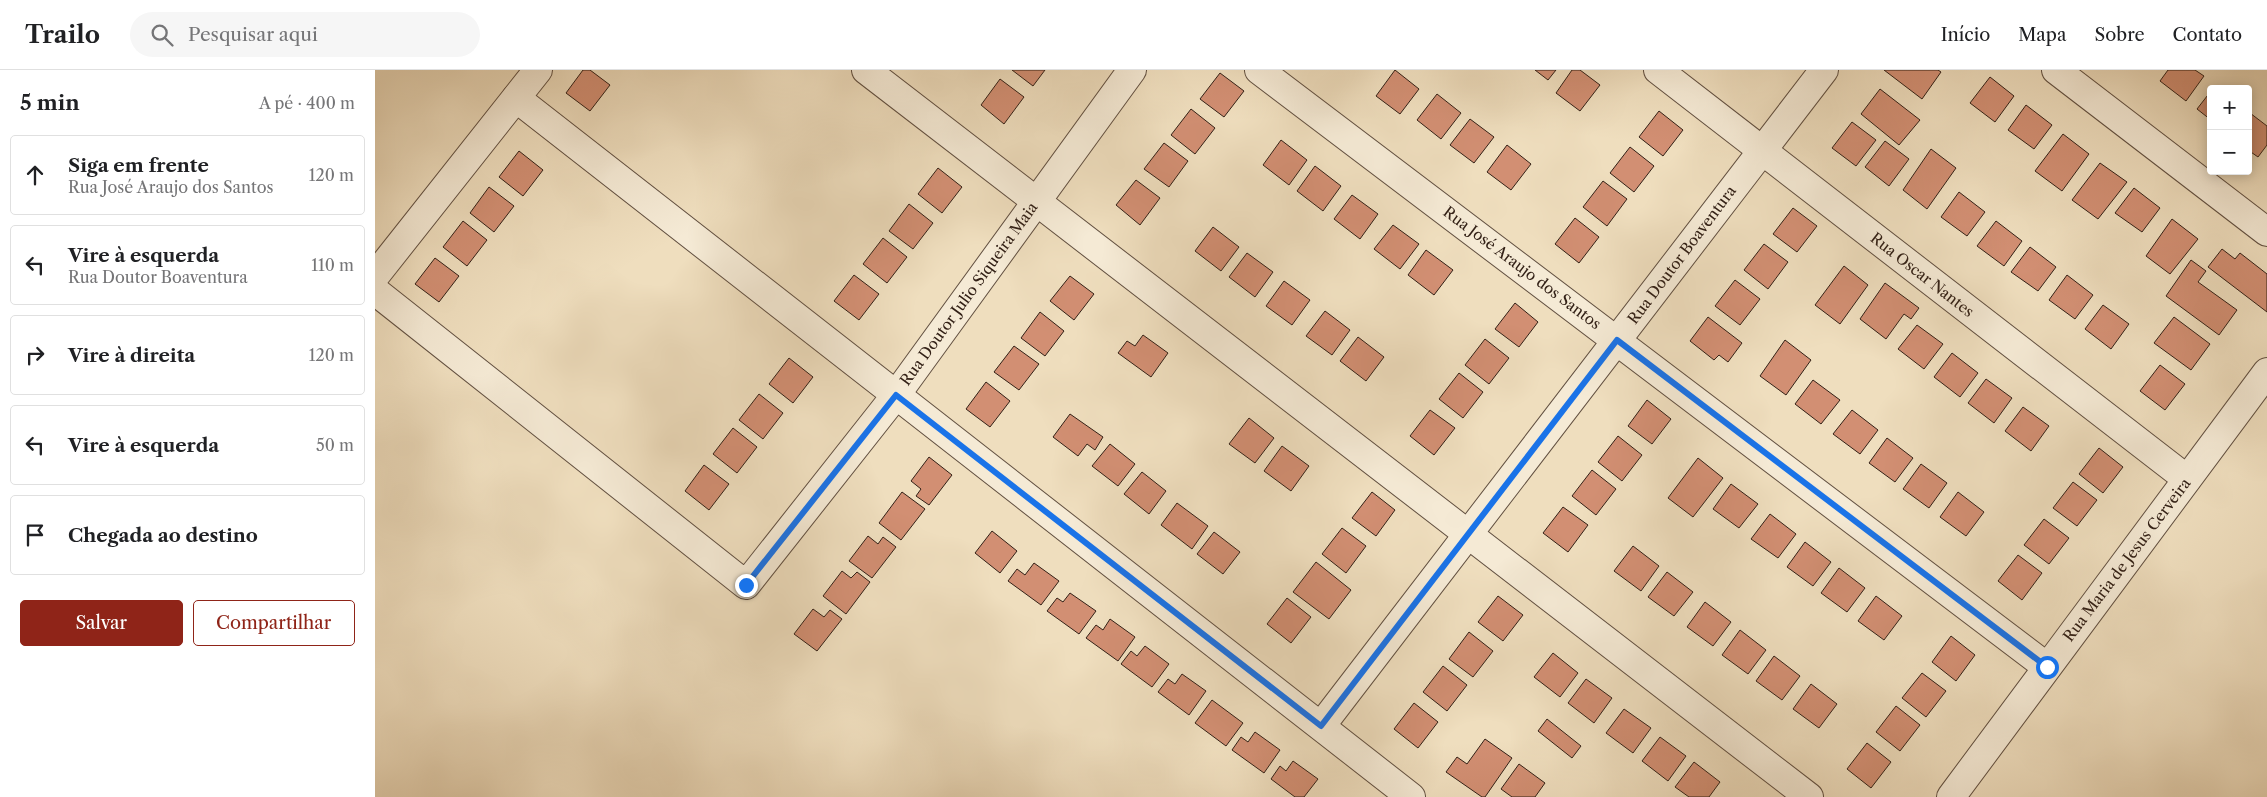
<!DOCTYPE html>
<html lang="pt">
<head>
<meta charset="utf-8">
<style>
	:root { --surface:#fff; --page:#f6f6f6; --text:#202124; --muted:#757577; --line:#e0e0e0; --accent:#8f2418 }
	body { margin:0; font-family:"Libre Caslon Text",serif; background:var(--page); color:var(--text) }
	.controls { position:absolute; right:15px; top:15px; display:grid; overflow:hidden; border-radius:5px; box-shadow:0 2px 12px #0003 }
	.controls button { width:45px; height:45px; display:grid; place-items:center; padding:0; border:0; border-bottom:1px solid var(--line); background:var(--surface); color:var(--text); font:25px sans-serif }
	.stop { position:absolute; width:15px; height:15px; margin:-11px; border:4px solid #1a73e8; border-radius:50%; background:#fff }
	.stop.end { background:#1a73e8; border-color:#fff; box-shadow:0 1px 5px #0008 }
	.list { margin:0; padding:0; list-style:none }
	h2 { display:flex; justify-content:space-between; align-items:center; height:65px; margin:0; padding:0 20px; font-size:21px }
	h2 small { font-size:16px; font-weight:400; color:var(--muted) }
	.list li { display:grid; grid-template-columns:32px 1fr auto; gap:15px; align-items:center; box-sizing:border-box; height:80px; margin:0 10px 10px; padding:0 10px; border:1px solid var(--line); border-radius:5px }
	.list b { display:block; font-size:19px; white-space:nowrap }
	.list p { margin:0; font-size:16px; white-space:nowrap; color:var(--muted) }
	.list em { font-size:16px; font-style:normal; color:var(--muted) }
	.actions { display:flex; gap:10px; padding:15px 20px }
	.actions a { flex:1; padding:11px 0; border:1px solid var(--accent); border-radius:5px; text-align:center; font-size:18px; color:var(--accent) }
	.actions .main { background:var(--accent); color:#fff }
	.icon { flex:none; width:28px; height:28px; fill:none; stroke:currentColor; stroke-width:2; stroke-linecap:round; stroke-linejoin:round }
	.map { position:relative; flex:none; width:1892px; height:727px; overflow:hidden }
	header { display:flex; align-items:center; gap:30px; box-sizing:border-box; height:70px; padding:0 25px; background:var(--surface); border-bottom:1px solid var(--line) }
	header strong { font-size:24px }
	nav { display:flex; gap:28px; margin-inline-start:auto; font-size:18px }
	.search { width:350px; height:45px; background:var(--page); display:flex; align-items:center; gap:12px; box-sizing:border-box; padding:0 18px; border-radius:28px; color:var(--muted); font-size:19px }
	main { display:flex }
	aside { flex:1; background:var(--surface) }
	.map>svg:first-child { display:block }
	.building { fill:#d28f73; stroke:#332117 }
	.lines { fill:none; stroke-linecap:round; stroke-linejoin:round }
	.street-casing { stroke:#625041; stroke-width:30 }
	.street { stroke:#f5ead5; stroke-width:28 }
	.route { stroke:#1a73e8; stroke-width:6 }
	.labels { text-anchor:middle; stroke-width:4.5; stroke-linejoin:round; paint-order:stroke }
	.street-label { font-size:15px; fill:#332117; stroke:#f5ead5 }
</style>
</head>
<body>
<header>
<strong>Trailo</strong>
<div class="search"><svg class="icon" aria-label="search" viewBox="0 0 24 24"><circle cx="10" cy="10" r="6"/><path d="M15 15l6 6"/></svg>Pesquisar aqui</div>
<nav><a>Início</a><a>Mapa</a><a>Sobre</a><a>Contato</a></nav>
</header>
<main>
<aside>
<h2>5 min<small>A pé · 400 m</small></h2>
<ul class="list">
<li><svg class="icon" aria-label="ahead" viewBox="0 0 24 24"><path d="M12 20V5M6 11l6-6 6 6"/></svg><div><b>Siga em frente</b><p>Rua José Araujo dos Santos</p></div><em>120 m</em></li>
<li><svg class="icon" aria-label="left" viewBox="0 0 24 24"><path d="M17 20v-9H6M10 6l-5 5 5 5"/></svg><div><b>Vire à esquerda</b><p>Rua Doutor Boaventura</p></div><em>110 m</em></li>
<li><svg class="icon" aria-label="right" viewBox="0 0 24 24"><path d="M7 20v-9h11M14 6l5 5-5 5"/></svg><div><b>Vire à direita</b></div><em>120 m</em></li>
<li><svg class="icon" aria-label="left" viewBox="0 0 24 24"><path d="M17 20v-9H6M10 6l-5 5 5 5"/></svg><div><b>Vire à esquerda</b></div><em>50 m</em></li>
<li><svg class="icon" aria-label="arrive" viewBox="0 0 24 24"><path d="M6 21V4h12l-3 4 3 4H6"/></svg><div><b>Chegada ao destino</b></div></li>
</ul>
<div class="actions"><a class="main">Salvar</a><a>Compartilhar</a></div>
</aside>
<div class="map">
<svg width="1892" height="727" viewBox="0 0 1892 727">
	<rect width="100%" height="100%" fill="#efdebe"/>
	<filter id="stains"><feTurbulence type="fractalNoise" baseFrequency=".004" numOctaves="4"/><feColorMatrix values="0 0 0 0 .2 0 0 0 0 .09 0 0 0 0 .02 0 0 0 .5 -.17"/></filter>
	<radialGradient id="worn" r=".72"><stop offset=".6" stop-color="#630" stop-opacity="0"/><stop offset="1" stop-color="#630" stop-opacity=".3"/></radialGradient>
	<!-- building -->
	<g class="building">
		<polygon points="208,0 215,0 235,15 215,41 191,23"/>
		<polygon points="637,0 670,0 658,16"/>
		<polygon points="1020,0 1044,19 1025,44 1001,26"/>
		<polygon points="1160,0 1181,0 1173,10"/>
		<polygon points="1197,0 1205,0 1225,15 1205,41 1181,23"/>
		<polygon points="1509,0 1563,0 1566,2 1547,29"/>
		<polygon points="1793,0 1820,0 1829,6 1811,31 1785,11"/>
		<polygon points="845,3 869,21 849,47 825,29"/>
		<polygon points="1615,7 1639,26 1620,52 1595,33"/>
		<polygon points="625,9 649,27 629,54 606,35"/>
		<polygon points="1505,19 1545,50 1524,75 1486,44"/>
		<polygon points="1836,21 1836,50 1822,39"/>
		<polygon points="1062,24 1086,43 1066,69 1042,50"/>
		<polygon points="1651,35 1677,55 1659,79 1633,60"/>
		<polygon points="816,39 840,58 820,84 796,65"/>
		<polygon points="1284,41 1308,60 1288,86 1264,67"/>
		<polygon points="1875,43 1892,56 1892,75 1883,87 1873,80 1873,46"/>
		<polygon points="1095,49 1119,67 1099,93 1075,75"/>
		<polygon points="1477,52 1501,70 1481,96 1457,78"/>
		<polygon points="1688,64 1714,84 1687,121 1660,101"/>
		<polygon points="906,70 932,90 914,115 888,95"/>
		<polygon points="1510,71 1534,89 1514,116 1490,97"/>
		<polygon points="789,73 813,91 794,117 769,99"/>
		<polygon points="1132,75 1156,94 1136,120 1112,102"/>
		<polygon points="1255,77 1279,96 1259,122 1235,103"/>
		<polygon points="1556,79 1581,98 1552,139 1528,120"/>
		<polygon points="144,81 168,100 148,126 124,107"/>
		<polygon points="1725,93 1752,112 1723,149 1697,130"/>
		<polygon points="940,96 966,116 948,141 922,121"/>
		<polygon points="563,98 587,117 567,143 543,124"/>
		<polygon points="761,110 785,128 765,155 741,135"/>
		<polygon points="1228,111 1252,129 1232,156 1208,137"/>
		<polygon points="114,117 139,136 119,162 95,143"/>
		<polygon points="1759,118 1785,138 1767,162 1740,143"/>
		<polygon points="1584,122 1610,142 1592,166 1566,147"/>
		<polygon points="977,125 1003,144 985,169 959,149"/>
		<polygon points="534,134 558,153 538,179 514,161"/>
		<polygon points="1418,138 1442,156 1422,182 1398,164"/>
		<polygon points="1200,148 1224,167 1204,193 1180,174"/>
		<polygon points="1797,149 1823,169 1795,204 1771,186"/>
		<polygon points="88,151 112,170 92,196 68,177"/>
		<polygon points="1621,151 1647,171 1629,196 1602,176"/>
		<polygon points="1018,155 1044,174 1025,199 999,179"/>
		<polygon points="838,157 864,177 846,201 820,181"/>
		<polygon points="508,168 532,187 512,213 488,194"/>
		<polygon points="1389,174 1413,192 1393,219 1369,200"/>
		<polygon points="1655,177 1681,197 1663,221 1636,202"/>
		<polygon points="1847,179 1860,189 1865,183 1892,204 1892,242 1833,197"/>
		<polygon points="1051,180 1078,200 1059,225 1033,205"/>
		<polygon points="872,183 898,202 880,227 854,207"/>
		<polygon points="60,188 84,206 64,232 40,214"/>
		<polygon points="1816,190 1831,201 1823,212 1862,240 1844,265 1791,226"/>
		<polygon points="1469,196 1493,215 1465,254 1440,235"/>
		<polygon points="479,205 504,224 484,250 459,231"/>
		<polygon points="1692,205 1718,225 1700,249 1674,230"/>
		<polygon points="695,206 719,224 699,250 675,231"/>
		<polygon points="1360,210 1385,229 1365,255 1340,236"/>
		<polygon points="909,211 935,230 917,255 891,236"/>
		<polygon points="1510,213 1544,238 1536,249 1529,244 1511,269 1485,249"/>
		<polygon points="1140,233 1163,252 1144,277 1120,259"/>
		<polygon points="1728,235 1754,254 1736,279 1710,259"/>
		<polygon points="950,241 975,260 957,285 931,266"/>
		<polygon points="665,242 689,261 670,286 646,268"/>
		<polygon points="1333,247 1367,273 1353,292 1344,285 1339,290 1315,271"/>
		<polygon points="1799,247 1835,274 1816,300 1779,273"/>
		<polygon points="1542,255 1568,274 1549,299 1523,279"/>
		<polygon points="768,265 793,283 776,307 743,283 752,271 760,276"/>
		<polygon points="983,267 1009,287 991,311 965,291"/>
		<polygon points="1110,269 1134,288 1114,314 1090,295"/>
		<polygon points="1410,270 1436,290 1411,325 1385,306"/>
		<polygon points="639,276 664,294 644,320 619,302"/>
		<polygon points="1577,283 1603,303 1585,327 1559,307"/>
		<polygon points="414,288 438,307 418,333 394,314"/>
		<polygon points="1785,295 1810,314 1790,340 1765,321"/>
		<polygon points="1084,303 1108,322 1088,348 1064,329"/>
		<polygon points="1611,309 1637,328 1619,353 1593,333"/>
		<polygon points="1438,310 1465,330 1446,354 1420,334"/>
		<polygon points="611,312 635,331 615,357 591,339"/>
		<polygon points="384,324 408,343 388,369 364,350"/>
		<polygon points="1272,330 1296,349 1277,374 1253,356"/>
		<polygon points="1648,337 1674,356 1656,381 1630,361"/>
		<polygon points="1055,340 1080,358 1059,385 1035,366"/>
		<polygon points="1477,340 1503,360 1485,384 1458,364"/>
		<polygon points="695,344 728,367 720,380 712,374 703,386 678,367"/>
		<polygon points="874,348 899,368 880,393 854,374"/>
		<polygon points="358,358 382,377 362,403 338,384"/>
		<polygon points="1243,366 1267,385 1247,411 1223,392"/>
		<polygon points="1512,368 1538,388 1520,412 1494,393"/>
		<polygon points="735,374 760,394 743,416 717,396"/>
		<polygon points="907,376 934,396 916,421 889,401"/>
		<polygon points="1724,378 1748,397 1728,423 1704,404"/>
		<polygon points="554,387 577,405 554,435 541,426 546,419 536,411"/>
		<polygon points="1323,388 1348,408 1318,447 1293,428"/>
		<polygon points="1546,394 1572,413 1554,438 1528,419"/>
		<polygon points="329,395 354,414 334,440 310,421"/>
		<polygon points="1217,400 1241,419 1221,445 1197,426"/>
		<polygon points="767,402 791,421 774,444 749,424"/>
		<polygon points="1698,412 1722,430 1702,456 1678,438"/>
		<polygon points="1356,414 1383,434 1364,458 1338,439"/>
		<polygon points="527,422 550,439 526,470 504,453"/>
		<polygon points="997,422 1020,440 1001,466 977,448"/>
		<polygon points="1583,422 1609,442 1591,466 1565,447"/>
		<polygon points="802,433 833,456 817,479 786,455"/>
		<polygon points="1188,437 1213,455 1193,482 1168,463"/>
		<polygon points="1395,444 1421,464 1403,488 1376,469"/>
		<polygon points="1669,449 1694,468 1674,494 1649,475"/>
		<polygon points="967,458 991,476 971,503 947,484"/>
		<polygon points="617,461 642,481 625,503 600,483"/>
		<polygon points="839,462 865,482 848,504 822,484"/>
		<polygon points="493,466 503,474 508,467 521,477 497,508 474,491"/>
		<polygon points="1430,472 1456,492 1438,516 1412,497"/>
		<polygon points="1258,476 1284,496 1266,521 1239,501"/>
		<polygon points="1643,485 1667,503 1647,530 1623,511"/>
		<polygon points="941,492 976,520 954,549 918,522"/>
		<polygon points="659,493 684,511 666,535 633,511 642,499 650,505"/>
		<polygon points="1464,498 1490,518 1472,542 1446,523"/>
		<polygon points="467,501 476,508 482,502 495,512 471,544 448,526"/>
		<polygon points="1292,502 1318,522 1299,546 1273,527"/>
		<polygon points="695,523 721,541 704,564 672,541 682,528 688,532"/>
		<polygon points="1123,526 1148,545 1128,571 1103,552"/>
		<polygon points="1501,526 1527,546 1509,570 1483,551"/>
		<polygon points="912,528 936,547 916,573 892,554"/>
		<polygon points="1330,532 1356,552 1338,576 1312,557"/>
		<polygon points="438,539 449,547 455,540 467,549 442,581 419,564"/>
		<polygon points="735,549 760,567 743,591 711,568 721,555 728,560"/>
		<polygon points="1365,560 1391,580 1373,604 1347,585"/>
		<polygon points="1094,562 1118,581 1098,607 1074,589"/>
		<polygon points="1576,566 1600,585 1581,611 1557,592"/>
		<polygon points="770,576 794,594 777,617 746,594 756,581 762,586"/>
		<polygon points="1178,583 1203,603 1185,627 1159,607"/>
		<polygon points="1399,586 1425,606 1407,630 1381,611"/>
		<polygon points="1068,596 1092,615 1072,641 1048,622"/>
		<polygon points="1547,603 1571,621 1551,647 1527,628"/>
		<polygon points="807,604 831,621 814,645 783,622 793,609 800,614"/>
		<polygon points="1211,609 1237,628 1219,653 1193,633"/>
		<polygon points="1436,614 1462,634 1444,658 1418,639"/>
		<polygon points="837,630 868,653 851,676 820,653"/>
		<polygon points="1039,633 1063,652 1043,678 1019,659"/>
		<polygon points="1521,636 1545,655 1525,681 1501,662"/>
		<polygon points="1249,639 1276,658 1258,683 1231,663"/>
		<polygon points="1172,649 1206,676 1197,688 1163,661"/>
		<polygon points="880,662 905,680 889,703 857,680 866,667 873,672"/>
		<polygon points="1285,667 1311,686 1293,711 1267,691"/>
		<polygon points="1110,669 1137,688 1110,727 1107,727 1071,702 1082,687 1092,694"/>
		<polygon points="1492,673 1516,692 1496,718 1472,699"/>
		<polygon points="918,691 943,709 929,727 920,727 896,709 905,696 911,701"/>
		<polygon points="1319,692 1345,712 1334,727 1314,727 1300,717"/>
		<polygon points="1144,694 1170,713 1160,727 1137,727 1126,719"/>
	</g>
	<g class="lines">
		<defs>
			<g id="street">
				<polyline points="491,0 1434,727"/>
				<polyline points="884,0 1672,597"/>
				<polyline points="1283,0 1812,409"/>
				<polyline points="1681,0 1892,162"/>
				<polyline points="141,28 1036,727"/>
				<polyline points="0,206 163,0"/>
				<polyline points="0,221 371,515 521,325 757,0"/>
				<polyline points="946,656 1449,0"/>
				<polyline points="1576,727 1892,302"/>
			</g>
		</defs>
		<!-- street casing -->
		<use href="#street" class="street-casing"/>
		<!-- street -->
		<use href="#street" class="street"/>
	</g>
	<g class="lines">
		<!-- route -->
		<polyline class="route" points="371,515 521,325 946,656 1242,270 1672,597"/>
	</g>
	<g class="labels">
		<!-- street labels -->
		<g class="street-label">
			<text transform="translate(1307 185) rotate(-53)" y="5">Rua Doutor Boaventura</text>
			<text transform="translate(1147 198) rotate(37)" y="5">Rua José Araujo dos Santos</text>
			<text transform="translate(1547 205) rotate(38)" y="5">Rua Oscar Nantes</text>
			<text transform="translate(594 224) rotate(-54)" y="5">Rua Doutor Julio Siqueira Maia</text>
			<text transform="translate(1752 490) rotate(-53)" y="5">Rua Maria de Jesus Cerveira</text>
		</g>
	</g>
	<rect width="100%" height="100%" filter="url(#stains)"/>
	<rect width="100%" height="100%" fill="url(#worn)"/>
</svg>
<div class="controls">
<button>+</button>
<button>−</button>
</div>
<div class="stop" style="left:1672px;top:597px"></div>
<div class="stop end" style="left:371px;top:515px"></div>
</div>
</main>
</body>
</html>
